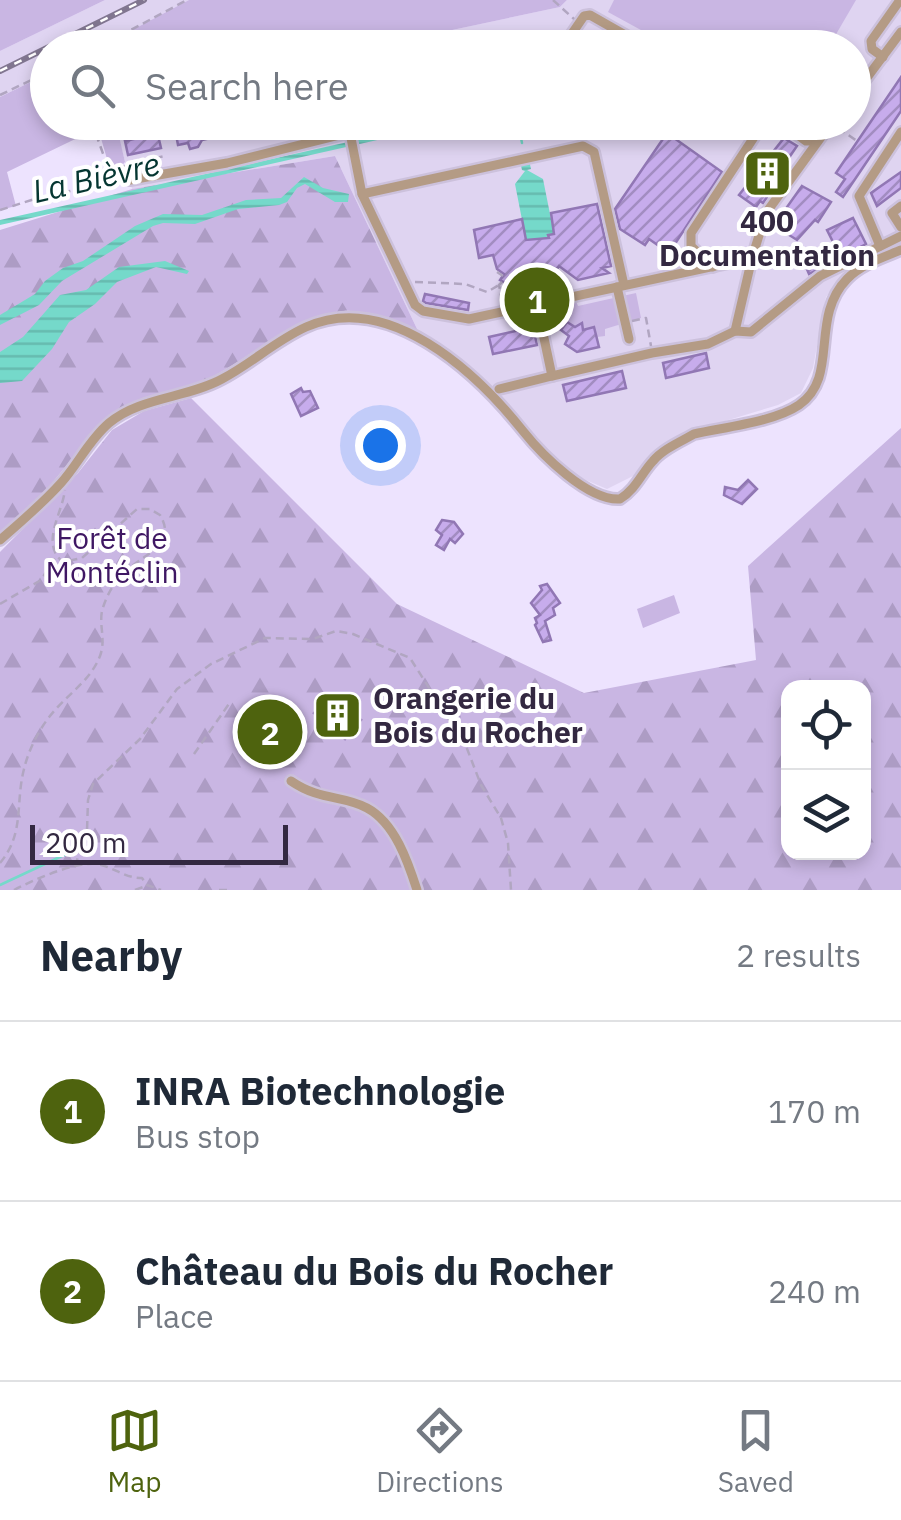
<!DOCTYPE html>
<html lang="en">
<head>
<meta charset="utf-8">
<style>
	:root { --surface:#fff; --page:#f2f2f3; --text:#1f2937; --muted:#747a83; --line:#e0e1e3; --accent:#4e630e }
	body { margin:0; font-family:"IBM Plex Sans",sans-serif; background:var(--page); color:var(--text) }
	.controls { position:absolute; right:30px; bottom:30px; display:grid; overflow:hidden; border-radius:20px; box-shadow:0 5px 15px #0003 }
	.controls button { width:90px; height:90px; display:grid; place-items:center; padding:0; border:0; border-bottom:2px solid var(--line); background:var(--surface); color:var(--text); font:50px sans-serif }
	.scale { position:absolute; left:30px; bottom:25px; width:258px; box-sizing:border-box; padding-left:10px; border:5px solid #332841; border-top:0; font-size:28px; line-height:35px; white-space:nowrap; color:#332841; -webkit-text-stroke:8px #fff; paint-order:stroke }
	.you { position:absolute; left:380px; top:445px; width:35px; height:35px; margin:-25px; border:8px solid #fff; border-radius:50%; background:#1a73e8; box-shadow:0 0 0 15px #1a73e833 }
	.badge { display:grid; place-items:center; width:65px; height:65px; border-radius:50%; background:var(--accent); color:#fff; font-size:32px; font-weight:700 }
	.pin { position:absolute; translate:-50% -50%; border:5px solid #fff; box-shadow:0 2px 10px #0006 }
	.list { margin:0; padding:0; list-style:none }
	h2 { display:flex; justify-content:space-between; align-items:center; height:130px; margin:0; padding:0 40px; font-size:42px }
	h2 small { font-size:32px; font-weight:400; color:var(--muted) }
	.list li { display:grid; grid-template-columns:65px 1fr auto; gap:30px; align-items:center; box-sizing:border-box; height:180px; padding:0 40px; border-top:2px solid var(--line) }
	.list b { display:block; font-size:38px; white-space:nowrap }
	.list p { margin:0; font-size:32px; white-space:nowrap; color:var(--muted) }
	.list em { font-size:32px; font-style:normal; color:var(--muted) }
	.icon { flex:none; width:55px; height:55px; fill:none; stroke:currentColor; stroke-width:2; stroke-linecap:round; stroke-linejoin:round }
	.map { position:relative; flex:none; width:901px; height:890px; overflow:hidden }
	.search { position:absolute; background:var(--surface); box-shadow:0 5px 15px #0003; left:30px; right:30px; top:30px; height:110px; display:flex; align-items:center; gap:25px; box-sizing:border-box; padding:0 35px; border-radius:55px; color:var(--muted); font-size:38px }
	.sheet { height:490px; background:var(--surface) }
	nav { display:flex; justify-content:space-around; align-items:center; box-sizing:border-box; height:140px; border-top:2px solid var(--line); background:var(--surface); font-size:28px; color:var(--muted) }
	nav a { display:grid; justify-items:center; gap:5px }
	nav .on { color:var(--accent) }
	.map>svg:first-child { display:block }
	.built { fill:#dfd4f1 }
	.green { fill:#c9b6e3 }
	.forest { fill:url(#forest-firs); fill-rule:evenodd }
	.water { fill:url(#water-rules) }
	.lines { fill:none; stroke-linecap:round; stroke-linejoin:round }
	.stream { stroke:#75d9ca; stroke-width:2.5 }
	.building { fill:url(#building-hatch); stroke:#9177b4; stroke-width:2.5 }
	.minor-casing { stroke:#ccc1dc; stroke-width:14 }
	.path { stroke:#b1a6c1; stroke-width:2.5; stroke-dasharray:8 5; stroke-linecap:butt }
	.minor { stroke:#b49b85; stroke-width:9 }
	.rail-casing { stroke:#817690; stroke-width:6 }
	.rail { stroke:#fff; stroke-width:2.5; stroke-dasharray:8; stroke-linecap:butt }
	.labels { text-anchor:middle; stroke-width:8; stroke-linejoin:round; paint-order:stroke }
	.poi-label { font-size:30px; font-weight:bold; fill:#332841; stroke:#fff }
	.park-label { font-size:30px; fill:#3f1763; stroke:#fff }
	.water-label { font-size:32px; font-style:italic; fill:#053631; stroke:#fff }
</style>
</head>
<body>
<div class="map">
<svg width="901" height="890" viewBox="0 0 901 890">
	<defs>
		<pattern id="forest-firs" width="22" height="20" patternUnits="userSpaceOnUse" patternTransform="scale(2.5)"><rect width="22" height="20" fill="#c9b6e3"/><path d="M5 1l3.5 6h-7zM16 11l3.5 6h-7z" fill="#ad9cc4"/></pattern>
		<pattern id="water-rules" width="6" height="5" patternUnits="userSpaceOnUse" patternTransform="scale(2.5)"><rect width="6" height="5" fill="#75d9ca"/><path d="M0 2.5h6" fill="none" stroke="#66baaf"/></pattern>
		<pattern id="building-hatch" width="6" height="6" patternUnits="userSpaceOnUse" patternTransform="scale(2.5)"><rect width="6" height="6" fill="#c7acec"/><path d="M-1 1l2-2M0 6l6-6M5 7l2-2" fill="none" stroke="#a28cc1"/></pattern>
	</defs>
	<rect width="100%" height="100%" fill="#ede3fe"/>
	<!-- built -->
	<g class="built">
		<polygon points="105,0 189,0 100,47 48,48 47,74 0,97 0,51"/>
		<polygon points="567,0 901,0 901,244 850,268 826,297 813,368 801,393 778,405 689,432 662,446 637,474 607,489 574,475 545,449 500,397 458,358 418,331 335,156 132,189 115,123 854,122 854,48 372,47 560,7"/>
	</g>
	<!-- green -->
	<g class="green">
		<polygon points="0,0 105,0 0,51"/>
		<polygon points="189,0 567,0 560,7 372,47 100,47"/>
		<polygon points="614,0 856,0 828,48 672,47 608,12"/>
		<polygon points="47,74 48,122 116,123 125,162 112,176 98,128 7,172 16,206 0,210 0,97"/>
		<polygon points="636,293 641,318 605,329 605,336 597,337 594,327 583,330 582,325 577,328 567,322 561,330 544,317 551,304 557,303 567,309 575,299 578,306"/>
		<polygon points="674,595 680,613 643,628 637,609"/>
	</g>
	<!-- forest -->
	<g class="forest">
		<path d="M335,156L418,331C400,325 361,309 344,311C285,320 242,367 187,389C165,398 134,397 115,413C73,449 45,502 0,536V230L132,189Z"/>
		<path d="M191,398L397,604L584,693L756,660L748,566L901,428V890H0V552L78,473L112,430L144,411ZM788,688H864V852H788Z"/>
	</g>
	<!-- water -->
	<g class="water">
		<polygon points="433,123 453,123 0,225 0,220"/>
		<polygon points="529,160 531,169 527,170 543,179 554,234 534,242 526,240 515,184 525,171 522,170 520,161"/>
		<polygon points="304,177 323,188 349,194 348,202 335,202 305,184 297,188 287,202 279,205 238,209 195,224 163,223 153,226 62,281 39,305 0,325 0,315 35,294 45,281 63,268 83,261 135,226 163,214 202,215 246,200 281,198"/>
		<polygon points="165,261 189,271 187,274 156,267 117,282 95,304 69,322 52,349 22,381 0,383 0,352 23,337 60,295 86,290 119,267"/>
	</g>
	<g class="lines">
		<!-- stream -->
		<g class="stream">
			<polyline points="518,122 522,143"/>
			<polyline points="0,885 77,849"/>
		</g>
	</g>
	<!-- building -->
	<g class="building">
		<polygon points="901,77 901,111 843,197 836,192 845,179 836,173"/>
		<polygon points="139,122 155,122 161,148 128,155 125,141 142,137"/>
		<polygon points="202,122 267,122 268,125 248,130 244,136 239,137 237,132 202,140 198,147 190,149 188,143 178,145 175,129"/>
		<polygon points="667,133 722,172 669,253 649,239 645,245 620,229 615,209"/>
		<polygon points="784,138 797,146 778,174 781,176 763,203 760,201 756,207 739,195"/>
		<polygon points="901,172 901,188 877,206 871,193"/>
		<polygon points="802,186 831,202 818,222 815,220 797,240 778,228 790,210 787,207"/>
		<polygon points="597,204 611,266 602,268 609,273 578,280 559,266 550,280 543,276 537,284 532,281 523,293 500,280 504,274 497,269 493,255 479,258 474,230 522,219 526,240 549,238 548,235 554,234 551,213"/>
		<polygon points="853,218 866,244 809,274 803,260 835,246 827,230"/>
		<polygon points="425,294 469,303 468,310 426,303 423,301"/>
		<polygon points="567,322 575,327 582,323 583,330 594,327 599,347 577,352 565,344 569,336 561,330"/>
		<polygon points="533,327 537,345 493,354 489,337"/>
		<polygon points="706,353 709,368 666,378 663,363"/>
		<polygon points="622,371 626,388 567,401 563,385"/>
		<polygon points="301,388 303,392 310,391 318,408 301,416 291,394"/>
		<polygon points="748,480 757,489 742,504 724,495 725,487 738,490"/>
		<polygon points="442,520 454,522 463,534 455,543 450,539 444,550 436,545 442,535 436,530"/>
		<polygon points="547,584 560,603 553,608 555,615 545,621 551,640 543,642 535,625 537,623 535,618 540,615 531,603 542,590 540,586"/>
		<polygon points="330,694 361,720 345,739 314,713"/>
		<polygon points="264,710 291,741 276,754 249,724"/>
	</g>
	<g class="lines">
		<defs>
			<g id="minor">
				<polyline points="562,48 584,16 590,15 648,48"/>
				<polyline points="883,57 872,49 871,41 900,0"/>
				<polyline points="854,95 901,32"/>
				<polyline points="780,122 806,141 818,141"/>
				<polyline points="350,133 362,194 415,305 423,311 469,319 752,258"/>
				<polyline points="130,180 227,163 392,122"/>
				<polyline points="362,194 583,146 594,152 624,285"/>
				<polyline points="901,206 892,213 901,227"/>
				<polyline points="880,246 859,196 901,132"/>
				<polyline points="713,267 691,246 691,233 764,122"/>
				<polyline points="617,287 629,339"/>
				<polyline points="537,305 552,376 652,353 708,344 735,331 751,332 820,276 901,236"/>
				<polyline points="735,331 752,258 766,213 832,122"/>
				<polyline points="499,389 552,376"/>
				<path d="M0,540C21,522 43,503 61,483C78,464 89,440 109,423C140,397 187,398 222,379C251,364 275,341 306,327C388,290 476,372 523,431C542,455 588,501 620,499C636,489 641,474 653,461C663,449 680,442 694,434C725,427 774,422 799,405C840,377 809,318 847,279C862,264 882,258 901,250"/>
				<path d="M291,781C320,801 343,795 367,808C395,823 408,862 417,890"/>
			</g>
		</defs>
		<!-- minor casing -->
		<use href="#minor" class="minor-casing"/>
		<!-- path -->
		<g class="path">
			<polyline points="553,0 574,19"/>
			<polyline points="97,48 187,0"/>
			<polyline points="0,95 48,72"/>
			<polyline points="838,128 857,141"/>
			<polyline points="96,134 112,179"/>
			<polyline points="111,181 126,164 165,156"/>
			<polyline points="0,210 41,197 124,180"/>
			<polyline points="497,272 503,276"/>
			<polyline points="415,282 465,284 487,292 499,285"/>
			<polyline points="502,282 499,285 503,305"/>
			<polyline points="526,296 535,283"/>
			<polyline points="632,321 646,318 651,346"/>
			<polyline points="0,604 41,580 55,558"/>
			<polyline points="194,754 231,701"/>
			<path d="M0,863C25,833 15,804 24,769C29,748 41,725 56,709C72,691 91,679 100,656C106,640 99,626 102,611C106,596 114,582 125,572C143,554 178,545 160,515L150,509H137L82,558L63,562C40,544 62,514 65,490"/>
			<polyline points="75,866 87,831 88,800 93,784 140,739 177,689 211,664 265,638 313,639 336,631 353,634 410,658 466,746 481,785 501,818 508,843 511,890"/>
			<path d="M14,890C33,880 76,861 97,864C114,867 124,878 142,878L147,885L161,890"/>
			<polyline points="135,890 146,886"/>
			<polyline points="219,890 229,890"/>
		</g>
		<!-- minor -->
		<use href="#minor" class="minor"/>
		<defs>
			<polyline id="rail" points="0,71 144,0"/>
		</defs>
		<!-- rail casing -->
		<use href="#rail" class="rail-casing"/>
		<!-- rail -->
		<use href="#rail" class="rail"/>
	</g>
	<!-- icons -->
	<defs>
		<symbol id="building-square" viewBox="-11 -11 22 22"><rect x="-9" y="-9" width="18" height="18" rx="4" fill="#4e630e" stroke="#fff"/><path d="M-4-6H4V6H1V3H-1V6H-4ZM-2.5-4.3h1.7v1.8h-1.7ZM.8-4.3h1.7v1.8H.8ZM-2.5-1h1.7V.8h-1.7ZM.8-1h1.7V.8H.8Z" fill="#fff"/></symbol>
	</defs>
	<g fill-rule="evenodd">
		<use href="#building-square" x="740" y="146" width="55" height="55"/>
		<use href="#building-square" x="310" y="688" width="55" height="55"/>
	</g>
	<g class="labels">
		<!-- poi labels -->
		<g class="poi-label">
			<text x="767" y="232">400<tspan x="767" dy="34">Documentation</tspan></text>
			<text x="373" y="709" text-anchor="start">Orangerie du<tspan x="373" dy="34">Bois du Rocher</tspan></text>
		</g>
		<!-- park labels -->
		<g class="park-label">
			<text x="112" y="549">Forêt de<tspan x="112" dy="34">Montéclin</tspan></text>
		</g>
		<!-- water labels -->
		<g class="water-label">
			<text transform="translate(96 178) rotate(-13)" y="11">La Bièvre</text>
		</g>
	</g>
</svg>
<div class="controls">
<button><svg class="icon" aria-label="locate" viewBox="0 0 24 24"><circle cx="12" cy="12" r="6"/><path d="M12 2v4M12 18v4M2 12h4M18 12h4"/></svg></button>
<button><svg class="icon" aria-label="layers" viewBox="0 0 24 24"><path d="M12 4l9 5-9 5-9-5zM3 14l9 5 9-5"/></svg></button>
</div>
<div class="scale">200 m</div>
<div class="you"></div>
<div class="pin badge" style="left:537px;top:300px">1</div>
<div class="pin badge" style="left:270px;top:732px">2</div>
<div class="search"><svg class="icon" aria-label="search" viewBox="0 0 24 24"><circle cx="10" cy="10" r="6"/><path d="M15 15l6 6"/></svg>Search here</div>
</div>
<section class="sheet">
<h2>Nearby<small>2 results</small></h2>
<ul class="list">
<li><span class="badge">1</span><div><b>INRA Biotechnologie</b><p>Bus stop</p></div><em>170 m</em></li>
<li><span class="badge">2</span><div><b>Château du Bois du Rocher</b><p>Place</p></div><em>240 m</em></li>
</ul>
</section>
<nav>
<a class="on"><svg class="icon" aria-label="map" viewBox="0 0 24 24"><path d="M3 6l6-2 6 2 6-2v14l-6 2-6-2-6 2zM9 4v14M15 6v14"/></svg>Map</a>
<a><svg class="icon" aria-label="directions" viewBox="0 0 24 24"><path d="M12 3l9 9-9 9-9-9zM9 14v-3h6M13 9l2 2-2 2"/></svg>Directions</a>
<a><svg class="icon" aria-label="saved" viewBox="0 0 24 24"><path d="M7 4h10v16l-5-4-5 4z"/></svg>Saved</a>
</nav>
</body>
</html>
